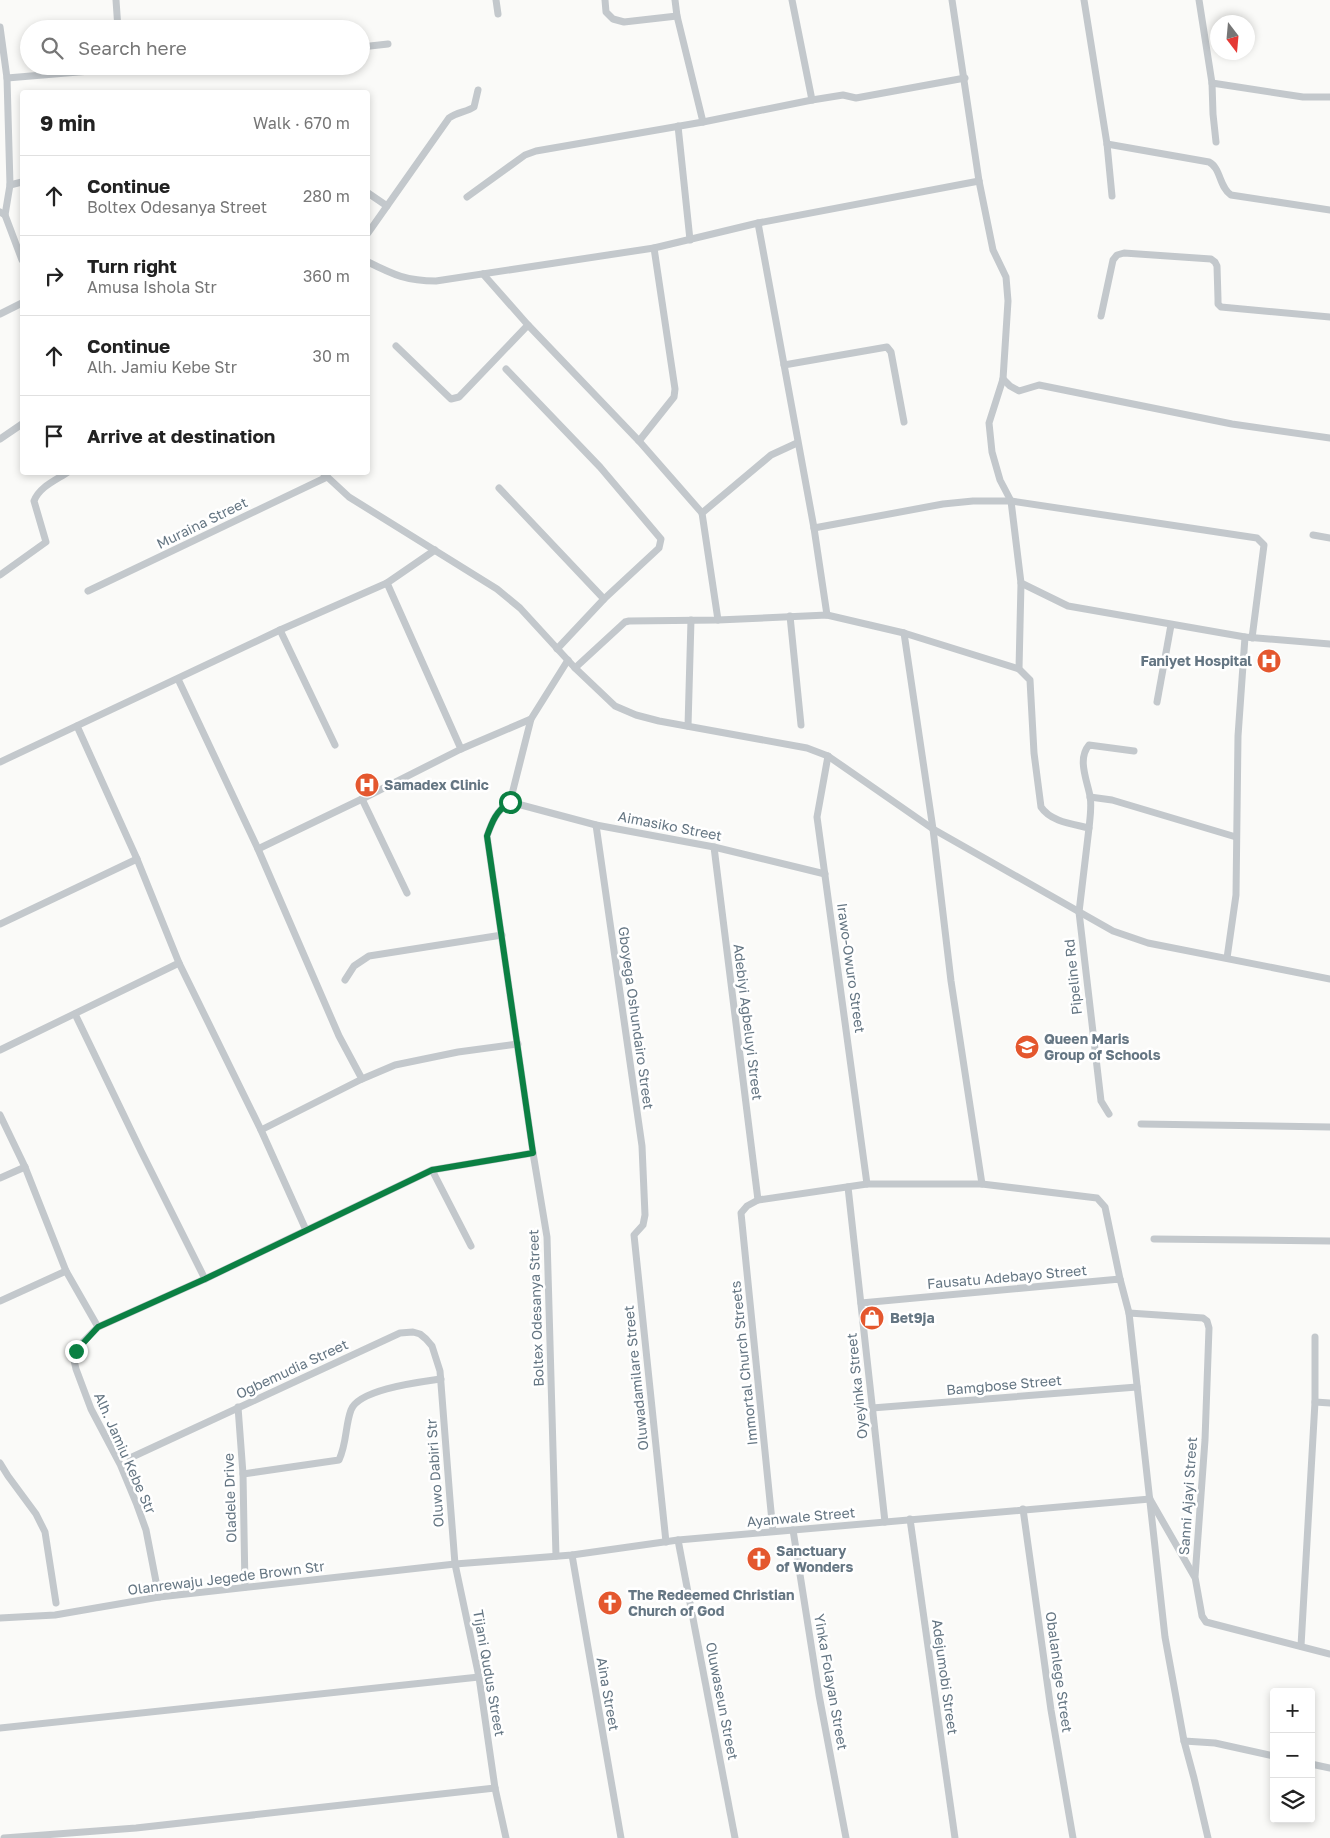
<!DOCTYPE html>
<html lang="en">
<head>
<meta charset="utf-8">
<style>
	:root { --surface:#fff; --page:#f2f2f2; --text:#222; --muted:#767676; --line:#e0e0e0 }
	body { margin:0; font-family:"Golos Text",sans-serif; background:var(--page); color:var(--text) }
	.controls { position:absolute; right:15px; bottom:15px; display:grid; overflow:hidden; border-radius:5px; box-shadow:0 2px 8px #0003 }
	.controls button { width:45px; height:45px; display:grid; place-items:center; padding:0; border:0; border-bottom:1px solid var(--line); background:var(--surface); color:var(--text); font:25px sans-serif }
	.compass { position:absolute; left:1210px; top:15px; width:45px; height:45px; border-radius:50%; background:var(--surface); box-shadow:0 2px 8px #0003; rotate:164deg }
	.stop { position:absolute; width:15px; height:15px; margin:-11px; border:4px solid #0b8043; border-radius:50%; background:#fff }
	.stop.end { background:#0b8043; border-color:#fff; box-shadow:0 1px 5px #0008 }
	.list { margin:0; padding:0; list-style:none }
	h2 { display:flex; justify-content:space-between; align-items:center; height:65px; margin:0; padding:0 20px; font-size:21px }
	h2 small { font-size:16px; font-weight:400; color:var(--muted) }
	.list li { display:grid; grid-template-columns:32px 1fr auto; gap:15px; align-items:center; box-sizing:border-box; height:80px; padding:0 20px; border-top:1px solid var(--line) }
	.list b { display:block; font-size:19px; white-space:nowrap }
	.list p { margin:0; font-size:16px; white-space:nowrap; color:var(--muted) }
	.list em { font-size:16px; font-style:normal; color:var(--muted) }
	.icon { flex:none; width:28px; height:28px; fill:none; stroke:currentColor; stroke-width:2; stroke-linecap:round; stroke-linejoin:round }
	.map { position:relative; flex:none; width:1330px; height:1838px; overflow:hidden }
	.search { position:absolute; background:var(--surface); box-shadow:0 2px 8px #0003; left:20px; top:20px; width:350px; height:55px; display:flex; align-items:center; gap:12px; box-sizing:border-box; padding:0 18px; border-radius:28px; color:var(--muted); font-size:19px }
	.panel { position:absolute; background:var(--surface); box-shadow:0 2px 8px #0003; left:20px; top:90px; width:350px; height:385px; border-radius:5px }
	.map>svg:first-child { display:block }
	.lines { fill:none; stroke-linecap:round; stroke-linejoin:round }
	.minor { stroke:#c3c8cc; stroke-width:7 }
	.route { stroke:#0b8043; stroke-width:6 }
	.labels { text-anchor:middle; stroke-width:5; stroke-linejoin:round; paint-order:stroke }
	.street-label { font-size:14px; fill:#657683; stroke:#fff }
	.poi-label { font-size:14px; font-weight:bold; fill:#657683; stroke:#fff; text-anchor:start }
</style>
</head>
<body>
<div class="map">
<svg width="1330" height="1838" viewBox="0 0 1330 1838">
	<rect width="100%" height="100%" fill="#fafaf8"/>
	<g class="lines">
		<!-- minor -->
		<g class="minor">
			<polyline points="116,0 118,29"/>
			<polyline points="496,0 498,14"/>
			<polyline points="605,0 606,12 613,19 624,22 677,16"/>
			<polyline points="675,0 677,16 703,122"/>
			<polyline points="792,0 812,100"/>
			<path d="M952,0L979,181L993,250L1006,277L1008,301L1003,379L989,423L992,452L1000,480L1011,501L1021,583L1019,669L1030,680L1034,753L1041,807C1051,822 1073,824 1089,828L1079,912L1101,1101L1109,1114"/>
			<polyline points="1084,0 1107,144 1112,196"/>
			<polyline points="1199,0 1212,83 1213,114 1216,142"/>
			<polyline points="0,27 7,78 10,185 5,215"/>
			<polyline points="361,47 388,44"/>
			<polyline points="7,78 150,66"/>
			<polyline points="1212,83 1303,97 1330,97"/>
			<polyline points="678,126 690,240"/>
			<path d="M1107,144L1209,162C1221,168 1219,187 1231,195L1330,210"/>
			<polyline points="10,185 22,182"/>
			<polyline points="368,193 387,206"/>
			<polyline points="467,197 525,155 536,151 703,122 812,100 843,95 856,98 965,78"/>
			<polyline points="0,212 5,215 22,260"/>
			<polyline points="758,223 814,528 827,615"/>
			<path d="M368,233L449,118C457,112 467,112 474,107L478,90"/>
			<path d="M368,262C394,275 407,281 436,281L654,248L758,223L979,181"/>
			<polyline points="483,274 528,325 639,441 702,513"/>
			<polyline points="0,314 22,303"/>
			<polyline points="1101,316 1113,260 1117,255 1124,253 1211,259 1215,262 1217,266 1218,299 1218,304 1221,307 1330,317"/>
			<polyline points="396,346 451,399 459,397 528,325"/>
			<polyline points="784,365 887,347 891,352 904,422"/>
			<polyline points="506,369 600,467 661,539 659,548 604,599 557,649"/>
			<polyline points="1003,379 1010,386 1019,391 1039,385 1232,424 1330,438"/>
			<polyline points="0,439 22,424"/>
			<polyline points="639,441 674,397 675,389 654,248"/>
			<polyline points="322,472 349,497 497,589 520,608 575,668 615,706 636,715 659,721 807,748 828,756 933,829 1113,931 1148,943 1330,979"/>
			<polyline points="499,488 604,599"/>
			<polyline points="814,528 943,504 973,501 1011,501 1257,538 1264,545 1252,638"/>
			<polyline points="1313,535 1330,538"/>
			<path d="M0,575L46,542L34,501C39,487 56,480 68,472"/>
			<polyline points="387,583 461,749"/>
			<polyline points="1021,583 1068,606 1245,637 1330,644"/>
			<polyline points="88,591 327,477"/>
			<polyline points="790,616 801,725"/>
			<polyline points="718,620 702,513 771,455 797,443"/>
			<polyline points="280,630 335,745"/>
			<polyline points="904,633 933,829 951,981 982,1184"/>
			<polyline points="575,668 625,622 629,621 718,620 827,615 904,633 1019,669"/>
			<polyline points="178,679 258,849 339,1036 362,1079 261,1130 179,963"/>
			<polyline points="1157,702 1171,625"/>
			<polyline points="77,726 137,859"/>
			<polyline points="688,726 691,620"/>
			<polyline points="828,756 817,817 867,1184"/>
			<polyline points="0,762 280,630 387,583 435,550"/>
			<polyline points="1090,797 1112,800 1236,837"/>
			<polyline points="362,799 407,893"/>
			<path d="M510,802C496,811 492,822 487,836L533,1153L547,1237L556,1556"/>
			<polyline points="510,802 596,825 714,847 825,874"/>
			<polyline points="510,802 531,719"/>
			<polyline points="596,825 642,1146 645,1215 643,1225 634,1235 666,1542"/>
			<path d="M1089,828C1090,818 1092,806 1090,796C1087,780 1077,759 1089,745L1134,751"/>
			<polyline points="714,847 758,1200"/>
			<polyline points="258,849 362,799 461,749 531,719 568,660"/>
			<polyline points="0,924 137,859 179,963 0,1050"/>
			<polyline points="1227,958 1236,895 1238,736 1245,637"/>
			<polyline points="345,980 354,966 369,956 502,935"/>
			<polyline points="75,1014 141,1151 205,1279"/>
			<polyline points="362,1079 395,1065 458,1052 518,1044"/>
			<polyline points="0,1115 25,1167"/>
			<polyline points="1141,1124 1330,1127"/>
			<polyline points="261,1130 306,1230"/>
			<polyline points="432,1170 471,1246"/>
			<polyline points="0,1178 25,1167 66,1271 98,1327"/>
			<polyline points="848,1187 885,1522"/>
			<polyline points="1154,1239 1330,1241"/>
			<polyline points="0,1301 66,1271"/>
			<polyline points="861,1303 1120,1279 1129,1313 1165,1637 1184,1741 1194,1778 1208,1838"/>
			<polyline points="1129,1313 1203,1318 1207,1321 1209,1328 1205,1440 1195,1577 1202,1616 1206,1622 1330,1654"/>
			<polyline points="1315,1402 1330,1403"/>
			<polyline points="238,1407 243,1474 245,1587"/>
			<polyline points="872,1408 1137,1387"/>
			<polyline points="130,1458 400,1333 413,1332 420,1334 426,1339 432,1346 440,1371 455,1564 479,1677 495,1788 506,1838"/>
			<polyline points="0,1463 8,1476 36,1514 45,1532 56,1603"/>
			<path d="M243,1474L339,1460C347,1443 345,1426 351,1410C359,1389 421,1382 441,1379"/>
			<polyline points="1151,1501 1194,1576"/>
			<polyline points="1023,1509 1051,1710 1073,1838"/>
			<polyline points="910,1519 955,1838"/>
			<polyline points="793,1530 819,1695 846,1838"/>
			<polyline points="773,1531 741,1213 747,1206 758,1200 867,1184 982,1184 1097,1198 1105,1207 1120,1279"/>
			<polyline points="678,1540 735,1838"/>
			<polyline points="572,1555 621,1838"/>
			<polyline points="159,1597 146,1530 137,1505 120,1464 91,1409 76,1369 74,1360 76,1351 82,1343 98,1327 205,1279 432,1170 533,1153"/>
			<polyline points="0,1618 55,1615 159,1597 455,1564 572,1555 678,1540 1150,1499"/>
			<polyline points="1301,1646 1315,1402 1315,1337"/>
			<polyline points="0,1728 479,1677"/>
			<polyline points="1184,1741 1215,1743 1274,1756"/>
			<polyline points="1311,1764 1330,1768"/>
			<polyline points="4,1838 136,1828 495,1788"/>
		</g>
	</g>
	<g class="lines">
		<!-- route -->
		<path class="route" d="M76,1351L98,1327L205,1279L432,1170L533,1153L487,836C492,822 496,811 510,802"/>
	</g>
	<!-- icons -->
	<defs>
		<symbol id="hospital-disc" viewBox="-11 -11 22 22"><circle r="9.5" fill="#e4572e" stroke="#fff"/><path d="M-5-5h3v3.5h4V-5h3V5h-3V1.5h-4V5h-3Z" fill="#fff"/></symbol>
		<symbol id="school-disc" viewBox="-11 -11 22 22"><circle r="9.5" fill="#e4572e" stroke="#fff"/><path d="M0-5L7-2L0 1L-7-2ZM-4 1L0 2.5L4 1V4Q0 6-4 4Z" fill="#fff"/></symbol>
		<symbol id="shop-disc" viewBox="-11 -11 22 22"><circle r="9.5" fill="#e4572e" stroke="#fff"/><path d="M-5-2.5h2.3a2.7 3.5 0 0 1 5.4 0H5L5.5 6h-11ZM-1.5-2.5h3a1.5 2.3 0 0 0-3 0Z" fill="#fff"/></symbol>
		<symbol id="church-disc" viewBox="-11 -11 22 22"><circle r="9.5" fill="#e4572e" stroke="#fff"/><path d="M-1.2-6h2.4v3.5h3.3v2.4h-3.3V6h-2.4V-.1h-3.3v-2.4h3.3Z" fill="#fff"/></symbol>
	</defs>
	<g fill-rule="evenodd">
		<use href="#hospital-disc" x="1255" y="647" width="28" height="28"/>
		<use href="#hospital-disc" x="353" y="771" width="28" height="28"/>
		<use href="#school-disc" x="1013" y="1033" width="28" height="28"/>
		<use href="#shop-disc" x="858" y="1304" width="28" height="28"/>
		<use href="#church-disc" x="745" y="1545" width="28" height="28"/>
		<use href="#church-disc" x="596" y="1589" width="28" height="28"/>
	</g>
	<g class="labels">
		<!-- street labels -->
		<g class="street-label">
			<text transform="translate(202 523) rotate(-26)" y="5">Muraina Street</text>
			<text transform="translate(670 826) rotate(11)" y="5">Aimasiko Street</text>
			<text transform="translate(851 968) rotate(82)" y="5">Irawo-Owuro Street</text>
			<text transform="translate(1073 977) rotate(-96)" y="5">Pipeline Rd</text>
			<text transform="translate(636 1018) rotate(82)" y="5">Gboyega Oshundairo Street</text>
			<text transform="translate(748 1022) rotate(83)" y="5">Adebiyi Agbeluyi Street</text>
			<text transform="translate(1007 1277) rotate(-5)" y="5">Fausatu Adebayo Street</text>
			<text transform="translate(536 1308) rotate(-92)" y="5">Boltex Odesanya Street</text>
			<text transform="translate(744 1363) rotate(-96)" y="5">Immortal Church Streets</text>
			<text transform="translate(292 1369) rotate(-25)" y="5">Ogbemudia Street</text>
			<text transform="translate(636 1378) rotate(-96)" y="5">Oluwadamilare Street</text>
			<text transform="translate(1004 1385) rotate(-5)" y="5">Bamgbose Street</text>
			<text transform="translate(857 1386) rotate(-96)" y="5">Oyeyinka Street</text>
			<text transform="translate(125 1453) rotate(66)" y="5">Alh. Jamiu Kebe Str</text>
			<text transform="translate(435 1473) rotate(-94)" y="5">Oluwo Dabiri Str</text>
			<text transform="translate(1188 1496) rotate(-86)" y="5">Sanni Ajayi Street</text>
			<text transform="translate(230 1498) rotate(-92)" y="5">Oladele Drive</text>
			<text transform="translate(801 1517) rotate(-5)" y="5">Ayanwale Street</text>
			<text transform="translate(226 1578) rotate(-7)" y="5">Olanrewaju Jegede Brown Str</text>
			<text transform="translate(1059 1672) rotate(82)" y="5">Obalanlege Street</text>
			<text transform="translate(489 1673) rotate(80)" y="5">Tijani Qudus Street</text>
			<text transform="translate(945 1677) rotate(82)" y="5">Adejumobi Street</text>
			<text transform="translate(831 1682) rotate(80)" y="5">Yinka Folayan Street</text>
			<text transform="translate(608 1694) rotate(80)" y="5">Aina Street</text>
			<text transform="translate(722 1701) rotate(79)" y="5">Oluwaseun Street</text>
		</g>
		<!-- poi labels -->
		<g class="poi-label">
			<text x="1252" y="666" text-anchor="end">Faniyet Hospital</text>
			<text x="384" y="790">Samadex Clinic</text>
			<text x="1044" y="1044">Queen Maris<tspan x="1044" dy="16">Group of Schools</tspan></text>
			<text x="890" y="1323">Bet9ja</text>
			<text x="776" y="1556">Sanctuary<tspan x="776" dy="16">of Wonders</tspan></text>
			<text x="628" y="1600">The Redeemed Christian<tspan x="628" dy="16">Church of God</tspan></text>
		</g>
	</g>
</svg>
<div class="controls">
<button>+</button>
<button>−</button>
<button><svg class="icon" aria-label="layers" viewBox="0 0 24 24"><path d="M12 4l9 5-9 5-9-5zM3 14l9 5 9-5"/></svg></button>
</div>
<svg class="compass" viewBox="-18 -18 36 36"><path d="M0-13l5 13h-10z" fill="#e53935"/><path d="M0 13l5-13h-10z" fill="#767676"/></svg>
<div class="stop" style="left:510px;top:802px"></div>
<div class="stop end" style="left:76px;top:1351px"></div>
<div class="search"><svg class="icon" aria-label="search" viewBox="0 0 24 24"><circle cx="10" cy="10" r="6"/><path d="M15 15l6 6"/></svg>Search here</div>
<section class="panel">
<h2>9 min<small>Walk · 670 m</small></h2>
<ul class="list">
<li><svg class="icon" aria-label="ahead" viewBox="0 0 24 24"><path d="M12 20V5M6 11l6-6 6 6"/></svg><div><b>Continue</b><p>Boltex Odesanya Street</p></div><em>280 m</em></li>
<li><svg class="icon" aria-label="right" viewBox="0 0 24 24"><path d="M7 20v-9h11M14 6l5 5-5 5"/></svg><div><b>Turn right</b><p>Amusa Ishola Str</p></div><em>360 m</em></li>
<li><svg class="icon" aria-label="ahead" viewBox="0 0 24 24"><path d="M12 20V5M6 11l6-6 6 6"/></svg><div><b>Continue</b><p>Alh. Jamiu Kebe Str</p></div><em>30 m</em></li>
<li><svg class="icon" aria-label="arrive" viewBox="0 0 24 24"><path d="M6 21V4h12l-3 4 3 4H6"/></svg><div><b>Arrive at destination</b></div></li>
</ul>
</section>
</div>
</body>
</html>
